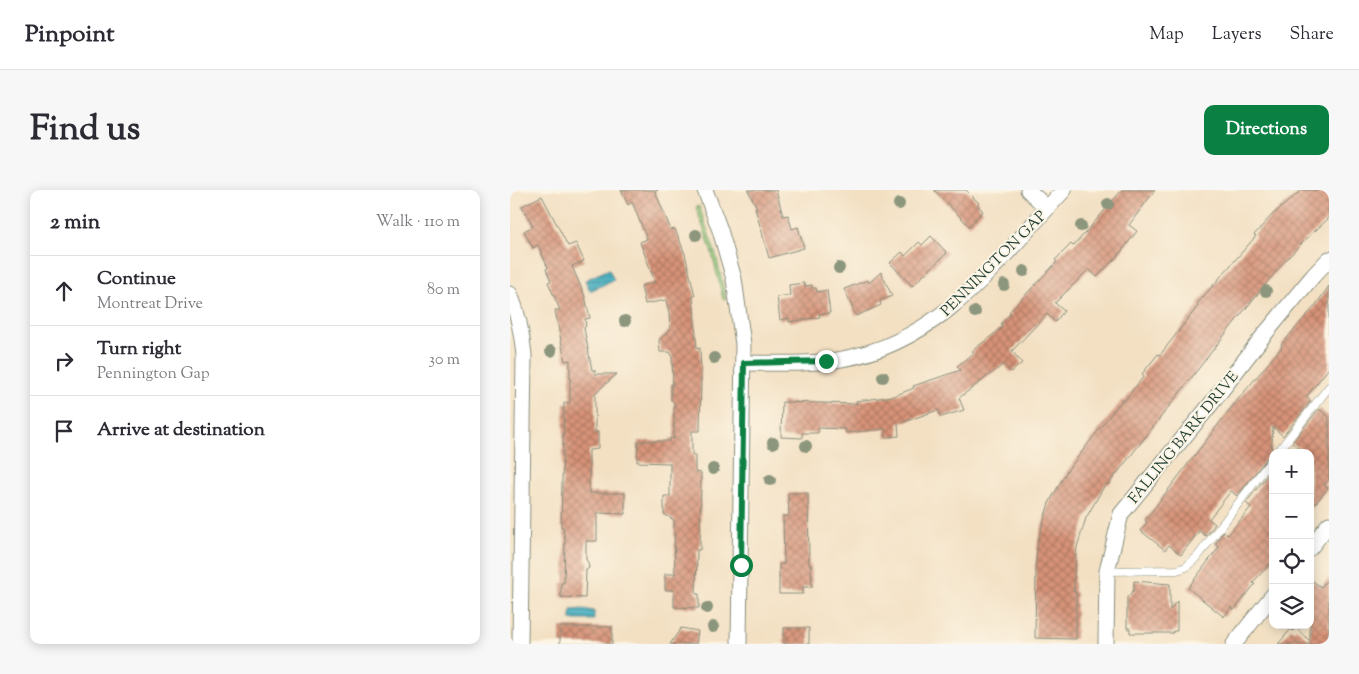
<!DOCTYPE html>
<html lang="en">
<head>
<meta charset="utf-8">
<style>
	:root { --surface:#fff; --page:#f7f7f7; --text:#2b2b33; --muted:#7c7c81; --line:#e1e1e2; --accent:#0b8043 }
	body { margin:0; font-family:"Sorts Mill Goudy",serif; background:var(--page); color:var(--text) }
	.controls { position:absolute; right:15px; bottom:15px; display:grid; overflow:hidden; border-radius:10px; box-shadow:0 2px 12px #0003 }
	.controls button { width:45px; height:45px; display:grid; place-items:center; padding:0; border:0; border-bottom:1px solid var(--line); background:var(--surface); color:var(--text); font:25px sans-serif }
	.stop { position:absolute; width:15px; height:15px; margin:-11px; border:4px solid #0b8043; border-radius:50%; background:#fff }
	.stop.end { background:#0b8043; border-color:#fff; box-shadow:0 1px 5px #0008 }
	.list { margin:0; padding:0; list-style:none }
	h2 { display:flex; justify-content:space-between; align-items:center; height:65px; margin:0; padding:0 20px; font-size:21px }
	h2 small { font-size:16px; font-weight:400; color:var(--muted) }
	.list li { display:grid; grid-template-columns:32px 1fr auto; gap:15px; align-items:center; box-sizing:border-box; height:70px; padding:0 20px; border-top:1px solid var(--line) }
	.list b { display:block; font-size:19px; white-space:nowrap }
	.list p { margin:0; font-size:16px; white-space:nowrap; color:var(--muted) }
	.list em { font-size:16px; font-style:normal; color:var(--muted) }
	.icon { flex:none; width:28px; height:28px; fill:none; stroke:currentColor; stroke-width:2; stroke-linecap:round; stroke-linejoin:round }
	.map { position:relative; flex:none; width:819px; height:454px; overflow:hidden; border-radius:10px }
	header { display:flex; align-items:center; gap:30px; box-sizing:border-box; height:70px; padding:0 25px; background:var(--surface); border-bottom:1px solid var(--line) }
	header strong { font-size:24px }
	nav { display:flex; gap:28px; margin-inline-start:auto; font-size:18px }
	.intro { display:flex; align-items:center; justify-content:space-between; box-sizing:border-box; height:120px; padding:0 30px }
	h1 { margin:0; font-size:35px }
	.button { padding:12px 22px; border-radius:10px; background:var(--accent); color:#fff; font-size:18px; font-weight:700 }
	main { display:flex; gap:30px; padding:0 30px }
	aside { flex:1; background:var(--surface); border-radius:10px; box-shadow:0 2px 12px #0003 }
	.map>svg:first-child { display:block }
	.grass { fill:url(#grass-dots); stroke:#5e865a }
	.water { fill:url(#water-rules); stroke:#2f7479 }
	.building { fill:url(#building-cross-hatch) }
	.lines { fill:none; stroke-linecap:round; stroke-linejoin:round }
	.service-casing { stroke:#898e7c; stroke-width:9 }
	.minor-casing { stroke:#898e7c; stroke-width:17 }
	.service { stroke:#fff; stroke-width:8 }
	.minor { stroke:#fff; stroke-width:15 }
	.tree { fill:#8c967d }
	.route { stroke:#0b8043; stroke-width:6 }
	.labels { text-anchor:middle; stroke-width:4; stroke-linejoin:round; paint-order:stroke }
	.street-label { font-size:15px; fill:#1f3d34; stroke:#fcf5e5 }
</style>
</head>
<body>
<header>
<strong>Pinpoint</strong>
<nav><a>Map</a><a>Layers</a><a>Share</a></nav>
</header>
<div class="intro"><h1>Find us</h1><a class="button">Directions</a></div>
<main>
<aside>
<h2>2 min<small>Walk · 110 m</small></h2>
<ul class="list">
<li><svg class="icon" aria-label="ahead" viewBox="0 0 24 24"><path d="M12 20V5M6 11l6-6 6 6"/></svg><div><b>Continue</b><p>Montreat Drive</p></div><em>80 m</em></li>
<li><svg class="icon" aria-label="right" viewBox="0 0 24 24"><path d="M7 20v-9h11M14 6l5 5-5 5"/></svg><div><b>Turn right</b><p>Pennington Gap</p></div><em>30 m</em></li>
<li><svg class="icon" aria-label="arrive" viewBox="0 0 24 24"><path d="M6 21V4h12l-3 4 3 4H6"/></svg><div><b>Arrive at destination</b></div></li>
</ul>
</aside>
<div class="map">
<svg width="819" height="454" viewBox="0 0 819 454">
	<defs>
		<pattern id="grass-dots" width="8" height="8" patternUnits="userSpaceOnUse" patternTransform="scale(1.25)"><rect width="8" height="8" fill="#9ccf80"/><path d="M2 2h.1M6 6h.1" fill="none" stroke="#7fa96a" stroke-width="1.8" stroke-linecap="round"/></pattern>
		<pattern id="water-rules" width="6" height="5" patternUnits="userSpaceOnUse" patternTransform="scale(1.25)"><rect width="6" height="5" fill="#3fabbe"/><path d="M0 2.5h6" fill="none" stroke="#348c9b"/></pattern>
		<pattern id="building-cross-hatch" width="8" height="8" patternUnits="userSpaceOnUse" patternTransform="scale(1.25)"><rect width="8" height="8" fill="#d79378"/><path d="M0 0l8 8M0 8l8-8" fill="none" stroke="#ae7963"/></pattern>
	</defs>
	<rect width="100%" height="100%" fill="#fcf5e5"/>
	<filter id="ink" filterUnits="userSpaceOnUse"><feTurbulence type="fractalNoise" baseFrequency=".02" numOctaves="2"/><feDisplacementMap in="SourceGraphic" scale="10" xChannelSelector="R" yChannelSelector="G"/><feConvolveMatrix kernelMatrix="1 2 1 2 8 2 1 2 1" color-interpolation-filters="sRGB"/></filter>
	<filter id="wash" filterUnits="userSpaceOnUse"><feTurbulence type="fractalNoise" baseFrequency=".0096" numOctaves="4" result="noise"/><feDisplacementMap in="SourceGraphic" scale="20" xChannelSelector="R" yChannelSelector="G"/><feGaussianBlur stdDeviation="1.12" result="paint"/><feColorMatrix in="noise" values="0 0 0 0 0 0 0 0 0 0 0 0 0 0 0 0 0 1.4 0 .05"/><feComposite in="paint" operator="in"/></filter>
	<g filter="url(#wash)">
		<rect width="100%" height="100%" fill="#f3e0c3"/>
		<!-- grass -->
		<polygon class="grass" points="189,16 206,65 216,109 213,109 202,63 186,17"/>
		<!-- water -->
		<g class="water">
			<polygon points="99,79 104,90 80,101 75,90"/>
			<polygon points="73,419 84,421 84,430 61,430 61,420"/>
		</g>
		<g id="blocks">
			<!-- building -->
			<g class="building">
				<polygon points="111,0 148,0 145,1 161,40 165,39 175,64 185,106 183,106 187,159 190,158 191,184 190,241 182,241 182,265 185,265 185,282 191,283 190,360 187,360 186,404 189,404 189,418 164,417 164,400 155,400 155,384 165,384 164,330 154,324 154,306 160,306 160,273 127,272 128,251 160,251 160,248 164,249 164,212 161,210 161,194 163,194 162,166 160,162 150,162 149,150 160,140 159,123 156,110 135,114 131,96 145,92 130,52 137,49 122,12 118,15"/>
				<polygon points="238,0 266,0 273,26 278,25 282,39 288,37 294,58 259,68 245,18 247,18"/>
				<polygon points="424,0 456,0 469,13 467,15 473,21 459,36"/>
				<polygon points="612,0 645,0 619,35 627,41 607,67 587,87 579,79 545,113 554,121 545,132 537,124 502,161 512,173 501,182 494,174 449,208 454,220 431,227 428,220 388,234 389,246 376,247 375,239 336,243 335,239 308,238 308,243 292,243 292,248 271,247 272,212 347,214 346,211 384,206 404,198 403,196 451,180 447,176 464,163 462,161 493,137 491,134 501,123 499,122 547,72 545,70 561,54 563,56 576,42"/>
				<polygon points="792,0 819,0 819,28 792,53 772,74 720,138 598,295 596,293 576,328 567,357 564,384 564,402 566,402 566,449 525,448 526,380 525,379 528,350 539,313 557,281 612,210 614,211 634,186 632,184 648,164 650,165 688,116 687,114 746,46 744,45 762,25"/>
				<polygon points="32,6 58,56 66,53 74,71 62,76 75,107 80,128 75,129 76,136 74,138 82,180 85,180 85,184 107,184 85,203 85,242 88,242 88,259 79,260 79,303 115,303 115,324 87,323 87,351 76,351 76,370 78,372 79,378 76,380 75,408 51,407 51,393 54,393 55,350 53,337 51,337 54,213 60,213 60,170 55,171 45,120 50,120 38,92 41,91 36,79 38,78 28,55 23,58 14,41 23,36 12,16"/>
				<polygon points="421,46 437,63 402,96 380,73 392,62 395,66 409,52 412,55"/>
				<polygon points="371,82 382,106 370,111 371,115 346,126 334,99 358,90 359,93"/>
				<polygon points="294,93 295,96 302,95 302,98 306,98 307,102 317,100 320,123 309,124 310,127 279,132 279,128 270,130 267,107 280,105 279,95"/>
				<polygon points="819,96 819,178 796,207 801,211 773,246 763,237 761,263 727,306 721,301 699,329 705,334 696,346 689,341 671,365 659,355 655,360 631,341 637,332 635,330 724,214 772,157 771,155 805,116"/>
				<polygon points="809,219 819,227 819,289 814,295 818,298 800,320 800,263 796,263 782,253"/>
				<polygon points="763,278 763,371 745,390 743,393 745,394 724,420 721,417 714,427 678,398 709,357 705,354 714,341 718,345 741,317 736,313"/>
				<polygon points="278,303 298,303 299,371 299,375 301,375 302,397 293,397 293,404 269,404 269,374 274,374 273,326 279,326"/>
				<polygon points="819,388 819,454 768,454 781,439 783,441 786,438 800,451 800,389 811,397"/>
				<polygon points="624,391 660,394 660,420 667,411 667,441 663,441 663,443 620,443 620,438 617,438 617,407 624,400"/>
				<rect x="50" y="437" width="52" height="17"/>
				<polygon points="171,438 188,441 186,454 160,454"/>
				<rect x="274" y="438" width="25" height="16"/>
			</g>
		</g>
	</g>
	<g filter="url(#ink)">
		<use href="#blocks" fill-opacity="0" stroke="#898e7c" stroke-width="1"/>
		<g class="lines">
			<defs>
				<g id="service">
					<polyline points="767,263 819,197"/>
					<polyline points="597,381 667,380 676,377 688,366 763,268"/>
				</g>
				<g id="minor">
					<polyline points="195,0 210,40 224,89 233,154 229,454"/>
					<polyline points="518,0 537,18"/>
					<path d="M0,104C8,123 12,144 14,165L10,454"/>
					<path d="M234,173C266,173 300,175 332,169C432,152 489,69 554,0"/>
					<polyline points="800,358 819,334"/>
					<polyline points="596,454 597,381 611,324 701,214 754,145 803,86 819,69"/>
					<polyline points="724,454 763,405"/>
				</g>
			</defs>
			<!-- service casing -->
			<use href="#service" class="service-casing"/>
			<!-- minor casing -->
			<use href="#minor" class="minor-casing"/>
			<!-- service -->
			<use href="#service" class="service"/>
			<!-- minor -->
			<use href="#minor" class="minor"/>
		</g>
		<!-- trees -->
		<g class="tree">
			<circle cx="389" cy="14" r="6"/>
			<circle cx="598" cy="14" r="6"/>
			<circle cx="571" cy="36" r="6"/>
			<circle cx="186" cy="45" r="6"/>
			<circle cx="329" cy="78" r="6"/>
			<circle cx="514" cy="81" r="6"/>
			<circle cx="494" cy="95" r="6"/>
			<circle cx="756" cy="101" r="6"/>
			<circle cx="465" cy="122" r="6"/>
			<circle cx="115" cy="131" r="6"/>
			<circle cx="41" cy="161" r="6"/>
			<circle cx="204" cy="168" r="6"/>
			<circle cx="373" cy="187" r="6"/>
			<circle cx="263" cy="253" r="6"/>
			<circle cx="296" cy="256" r="6"/>
			<circle cx="203" cy="279" r="6"/>
			<circle cx="260" cy="290" r="6"/>
			<circle cx="197" cy="418" r="6"/>
			<circle cx="203" cy="437" r="6"/>
		</g>
	</g>
	<g class="lines" filter="url(#ink)">
		<!-- route -->
		<polyline class="route" points="231,375 234,173 316,171"/>
	</g>
	<g class="labels">
		<!-- street labels -->
		<g class="street-label">
			<text transform="translate(483 73) rotate(-45)" y="5">PENNINGTON GAP</text>
			<text transform="translate(673 247) rotate(-51)" y="5">FALLING BARK DRIVE</text>
		</g>
	</g>
</svg>
<div class="controls">
<button>+</button>
<button>−</button>
<button><svg class="icon" aria-label="locate" viewBox="0 0 24 24"><circle cx="12" cy="12" r="6"/><path d="M12 2v4M12 18v4M2 12h4M18 12h4"/></svg></button>
<button><svg class="icon" aria-label="layers" viewBox="0 0 24 24"><path d="M12 4l9 5-9 5-9-5zM3 14l9 5 9-5"/></svg></button>
</div>
<div class="stop" style="left:231px;top:375px"></div>
<div class="stop end" style="left:316px;top:171px"></div>
</div>
</main>
</body>
</html>
